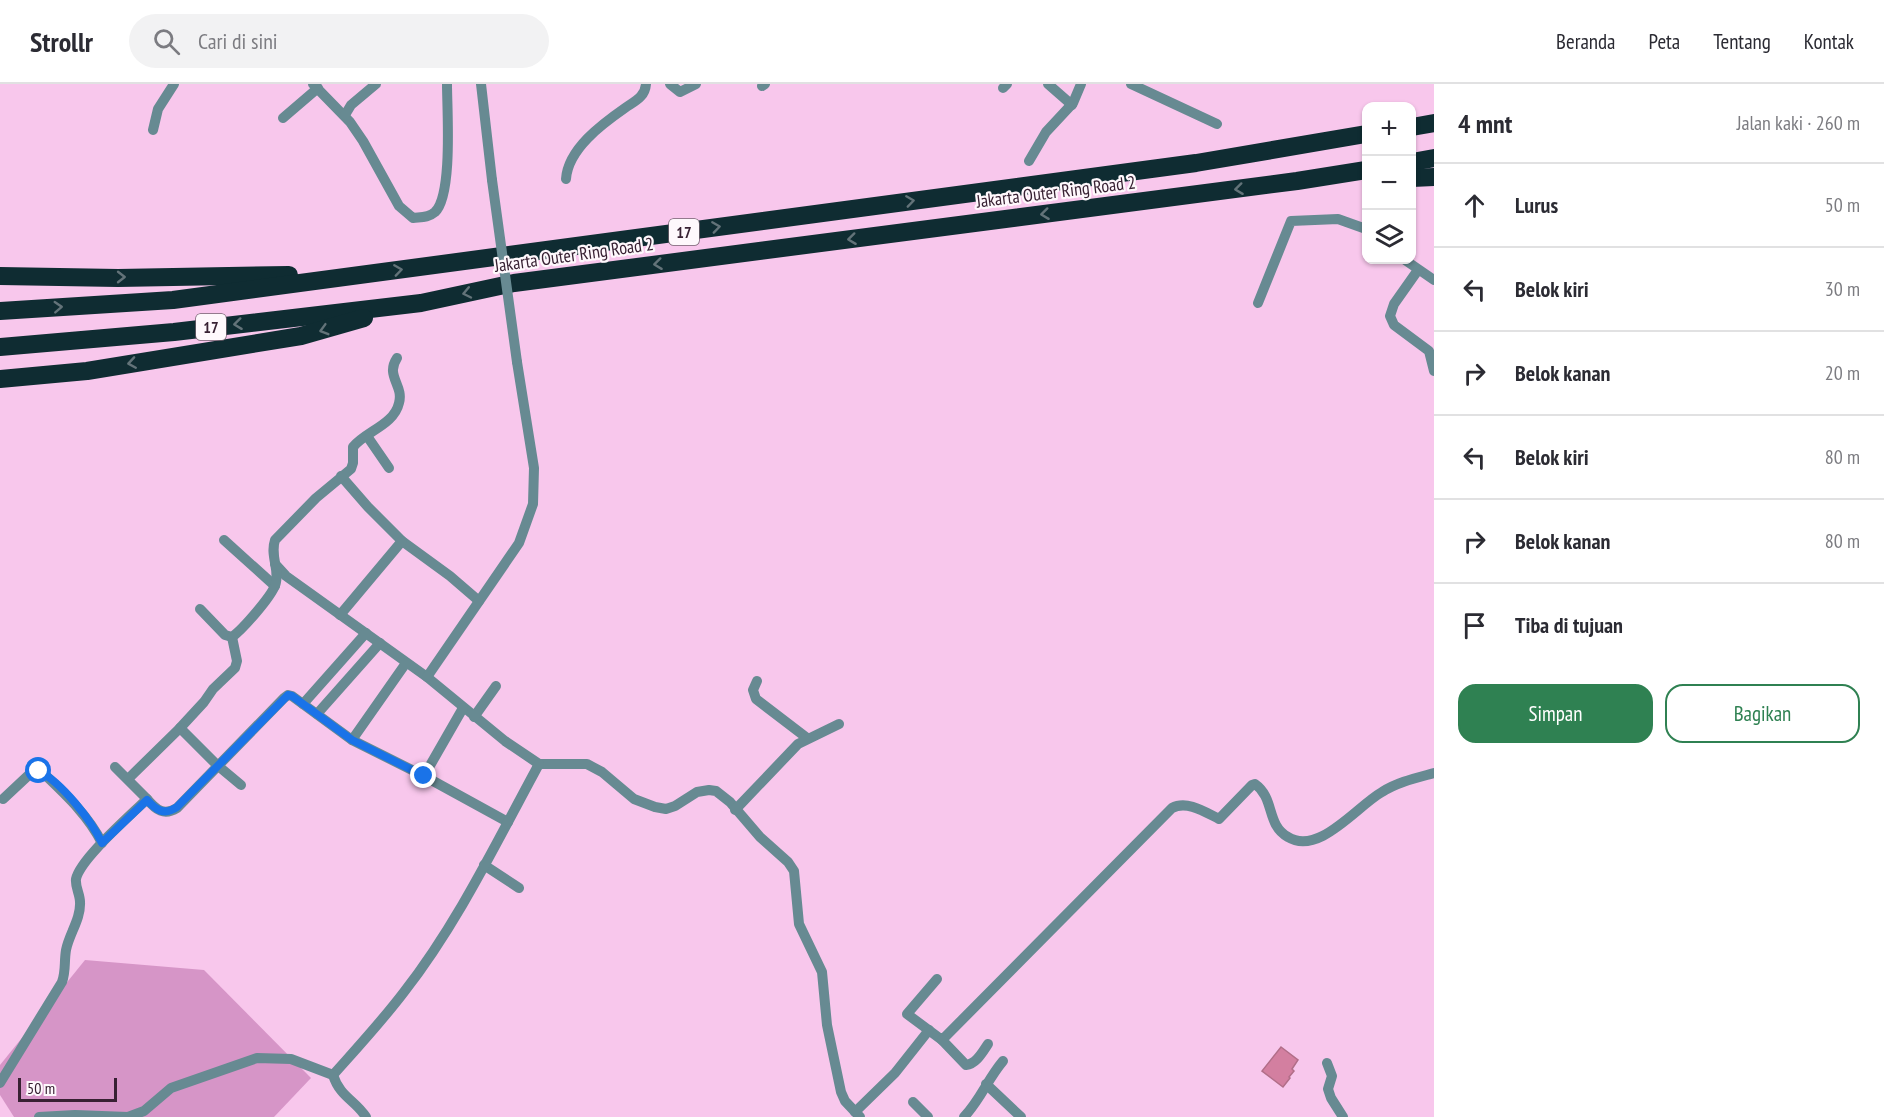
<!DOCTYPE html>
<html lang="id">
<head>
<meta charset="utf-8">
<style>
	:root { --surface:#fff; --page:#f2f2f3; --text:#2b2b33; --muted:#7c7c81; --line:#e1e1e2; --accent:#2f8152 }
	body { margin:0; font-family:"PT Sans Narrow",sans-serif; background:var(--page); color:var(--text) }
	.controls { position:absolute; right:18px; top:18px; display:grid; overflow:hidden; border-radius:12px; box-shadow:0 2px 4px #0004 }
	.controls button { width:54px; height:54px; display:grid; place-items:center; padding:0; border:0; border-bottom:2px solid var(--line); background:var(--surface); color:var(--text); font:30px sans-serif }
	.scale { position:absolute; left:18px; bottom:15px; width:99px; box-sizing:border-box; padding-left:6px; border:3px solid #382133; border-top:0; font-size:16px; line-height:21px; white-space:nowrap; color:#382133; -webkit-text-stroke:4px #fef8fc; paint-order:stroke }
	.stop { position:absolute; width:18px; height:18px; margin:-14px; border:4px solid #1a73e8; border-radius:50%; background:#fff }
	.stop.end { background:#1a73e8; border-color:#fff; box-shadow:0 2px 6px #0008 }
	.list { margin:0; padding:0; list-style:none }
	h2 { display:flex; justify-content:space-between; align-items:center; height:78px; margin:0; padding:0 24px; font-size:26px }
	h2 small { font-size:20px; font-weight:400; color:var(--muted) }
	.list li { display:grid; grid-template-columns:39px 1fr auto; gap:18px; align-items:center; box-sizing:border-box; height:84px; padding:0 24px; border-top:2px solid var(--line) }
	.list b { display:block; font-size:22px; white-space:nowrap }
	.list em { font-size:20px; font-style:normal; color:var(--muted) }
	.actions { display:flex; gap:12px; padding:18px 24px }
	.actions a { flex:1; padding:14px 0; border:2px solid var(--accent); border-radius:18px; text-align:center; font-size:21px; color:var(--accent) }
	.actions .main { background:var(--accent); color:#fff }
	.icon { flex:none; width:33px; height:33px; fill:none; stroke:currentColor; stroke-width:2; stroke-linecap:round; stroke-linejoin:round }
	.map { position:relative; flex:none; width:1434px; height:1033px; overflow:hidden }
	header { display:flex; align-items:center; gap:36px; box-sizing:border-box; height:84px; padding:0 30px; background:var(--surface); border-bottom:2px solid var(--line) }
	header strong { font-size:28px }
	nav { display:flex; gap:33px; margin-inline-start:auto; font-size:21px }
	.search { width:420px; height:54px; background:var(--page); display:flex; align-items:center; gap:15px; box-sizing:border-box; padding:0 21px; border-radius:33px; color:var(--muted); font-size:22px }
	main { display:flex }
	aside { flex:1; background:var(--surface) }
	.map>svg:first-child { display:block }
	.green { fill:#d695c7 }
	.building { fill:#d37fa0; stroke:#b16e88; stroke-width:1.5 }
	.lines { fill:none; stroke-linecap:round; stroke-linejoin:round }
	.street { stroke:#678a92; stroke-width:10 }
	.highway { stroke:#0f2c32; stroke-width:18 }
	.street-bridge { stroke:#678a92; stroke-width:10 }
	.oneway { stroke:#637379 }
	.route { stroke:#1a73e8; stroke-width:8 }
	.labels { text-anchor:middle; stroke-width:4.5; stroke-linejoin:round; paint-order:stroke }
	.shield { fill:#fef8fc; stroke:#73626f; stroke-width:1.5 }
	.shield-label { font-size:16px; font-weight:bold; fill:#382133 }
	.street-label { font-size:18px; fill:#382133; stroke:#fef8fc }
</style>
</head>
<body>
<header>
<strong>Strollr</strong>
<div class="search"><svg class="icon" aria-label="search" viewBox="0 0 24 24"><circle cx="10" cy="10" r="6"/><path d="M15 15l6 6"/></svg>Cari di sini</div>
<nav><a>Beranda</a><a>Peta</a><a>Tentang</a><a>Kontak</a></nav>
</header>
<main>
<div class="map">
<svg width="1434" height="1033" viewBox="0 0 1434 1033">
	<rect width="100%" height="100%" fill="#f8c7ec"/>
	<!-- green -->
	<polygon class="green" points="85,876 204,886 311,994 274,1033 14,1033 0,1011 0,981"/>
	<!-- building -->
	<polygon class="building" points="1281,963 1298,976 1292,985 1294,987 1289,993 1290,994 1283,1003 1262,987"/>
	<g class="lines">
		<!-- street -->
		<g class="street">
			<path d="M313,0L350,38L363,57L399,122L413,134C421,133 428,134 435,128C453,111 447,26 447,0"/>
			<polyline points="481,0 492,96"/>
			<polyline points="670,0 680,8 696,0"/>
			<polyline points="1048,0 1072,21"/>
			<polyline points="1131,0 1217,40"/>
			<polyline points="762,2 765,0"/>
			<polyline points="1003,4 1007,0"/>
			<polyline points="345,31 351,21 376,0"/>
			<polyline points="283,34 318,4"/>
			<polyline points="153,46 158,25 174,0"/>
			<polyline points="1029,77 1046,48 1073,19 1081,0"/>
			<path d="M566,95C568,65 602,40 625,24C635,17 645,13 646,0"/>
			<polyline points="1405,176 1434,196"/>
			<polyline points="1418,186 1394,220 1390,232 1394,241 1429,267 1434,287"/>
			<polyline points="1258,219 1291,137 1338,135 1366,145"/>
			<polyline points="367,352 389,384"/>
			<polyline points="341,392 368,423 402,457 450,492 479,517"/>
			<polyline points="224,456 275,502"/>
			<polyline points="275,480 286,492 427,593 505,657 539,680 587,680 602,688 634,715 655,723 666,725 675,722 697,708 709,706 716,707 730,718 760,753 788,778 794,787 799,840 822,888 827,941 841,1008 845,1017 860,1033"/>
			<polyline points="200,525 225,551 232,553"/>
			<polyline points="340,531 402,457"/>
			<path d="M232,553C242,546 275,509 276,498C279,484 270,471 275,456L316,414L351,385L353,379V363C366,347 394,341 399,319C404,301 385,292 397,274"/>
			<polyline points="232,553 237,577 235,584 213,605 204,618 180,644 217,681 241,701"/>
			<polyline points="427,593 519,459 533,420 534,384 517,278"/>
			<polyline points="757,597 753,606 756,615 807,654"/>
			<polyline points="303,620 366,549"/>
			<polyline points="463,624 424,692 508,738"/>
			<polyline points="317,630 380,559"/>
			<polyline points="474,633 496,602"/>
			<polyline points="352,656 406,579"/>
			<polyline points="115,683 147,715"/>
			<polyline points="128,695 180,644"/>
			<path d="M3,715L33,687L42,688C65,710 88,731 102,759"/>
			<polyline points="735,726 798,660 839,640"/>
			<polyline points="484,781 519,804"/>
			<path d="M937,895L907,930L942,956L1172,724C1187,716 1205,728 1219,735L1252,701L1255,700C1275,714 1266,741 1288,753C1319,772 1357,722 1382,708C1398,698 1416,694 1434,689"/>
			<path d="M942,956L966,981C976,980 982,969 988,960"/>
			<polyline points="1327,979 1332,992 1328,1005 1331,1014 1343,1033"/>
			<path d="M333,991C357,964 382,937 404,908C458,839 497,757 539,680"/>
			<path d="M333,991C340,1013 355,1016 366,1033"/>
			<path d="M0,999L62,898C66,887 64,878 66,866C69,850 81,835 80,818C80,810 75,803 76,795C80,775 131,731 147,715C156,726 164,732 177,724L284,614L288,611L292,612L352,656L424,692"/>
			<polyline points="986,1000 1021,1033"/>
			<polyline points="913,1018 928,1033"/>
			<polyline points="855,1028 895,989 929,946"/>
			<polyline points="39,1033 75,1031 128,1033 144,1027 171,1004 257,974 291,975 333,991"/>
			<path d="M964,1033C981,1015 987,996 1003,977"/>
		</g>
		<!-- highway -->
		<g class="highway">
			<polyline points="1412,43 1434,39"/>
			<polyline points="1412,78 1434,74"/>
			<polyline points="1412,94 1434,93"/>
			<polyline points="0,192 118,194 289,191"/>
			<polyline points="0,227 173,216 1196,79 1366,50"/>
			<polyline points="0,263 174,248 421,219 514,199 1297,97 1366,86"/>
			<polyline points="0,295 87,287 301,252 364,234"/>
		</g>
		<!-- street-bridge -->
		<polyline class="street-bridge" points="492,96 517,278"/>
	</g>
	<!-- one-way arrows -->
	<defs><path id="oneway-chevron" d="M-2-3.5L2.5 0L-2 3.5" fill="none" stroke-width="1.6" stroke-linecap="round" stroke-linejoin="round" transform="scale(1.5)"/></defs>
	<g class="oneway">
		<use href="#oneway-chevron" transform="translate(1239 105) rotate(173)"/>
		<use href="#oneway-chevron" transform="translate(910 117) rotate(-8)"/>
		<use href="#oneway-chevron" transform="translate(1045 130) rotate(173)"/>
		<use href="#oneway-chevron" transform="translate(716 143) rotate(-8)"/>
		<use href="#oneway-chevron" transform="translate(852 155) rotate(173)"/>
		<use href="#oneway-chevron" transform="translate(658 180) rotate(173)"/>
		<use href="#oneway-chevron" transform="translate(398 186) rotate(-8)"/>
		<use href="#oneway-chevron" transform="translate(121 193)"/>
		<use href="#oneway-chevron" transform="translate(467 209) rotate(168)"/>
		<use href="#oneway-chevron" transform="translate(58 223) rotate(-3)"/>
		<use href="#oneway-chevron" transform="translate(238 240) rotate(173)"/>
		<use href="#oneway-chevron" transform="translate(324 246) rotate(164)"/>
		<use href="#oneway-chevron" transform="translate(132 279) rotate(171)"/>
	</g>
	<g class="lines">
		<!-- route -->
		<path class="route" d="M39,687C62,699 91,736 102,759L147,716C156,726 164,732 177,723L288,611L292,612L352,656L424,692"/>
	</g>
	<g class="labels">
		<!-- shield labels -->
		<g class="shield">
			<rect x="669" y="135" width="30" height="26" rx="4.5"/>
			<rect x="196" y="230" width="30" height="26" rx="4.5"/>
		</g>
		<g class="shield-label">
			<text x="684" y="154">17</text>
			<text x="211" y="249">17</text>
		</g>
		<!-- street labels -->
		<g class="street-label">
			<text transform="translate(1056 108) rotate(-7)" y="6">Jakarta Outer Ring Road 2</text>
			<text transform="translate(574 171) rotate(-8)" y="6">Jakarta Outer Ring Road 2</text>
		</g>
	</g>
</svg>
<div class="controls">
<button>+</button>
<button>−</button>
<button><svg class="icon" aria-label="layers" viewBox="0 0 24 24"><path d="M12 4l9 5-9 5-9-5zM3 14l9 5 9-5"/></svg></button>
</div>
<div class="scale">50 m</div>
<div class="stop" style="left:39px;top:687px"></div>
<div class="stop end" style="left:424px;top:692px"></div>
</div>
<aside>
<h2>4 mnt<small>Jalan kaki · 260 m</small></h2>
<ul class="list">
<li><svg class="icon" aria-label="ahead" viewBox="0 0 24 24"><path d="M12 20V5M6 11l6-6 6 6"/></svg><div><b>Lurus</b></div><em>50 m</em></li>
<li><svg class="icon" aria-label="left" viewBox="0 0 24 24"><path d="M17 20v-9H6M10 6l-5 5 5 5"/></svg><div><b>Belok kiri</b></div><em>30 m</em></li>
<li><svg class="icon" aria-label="right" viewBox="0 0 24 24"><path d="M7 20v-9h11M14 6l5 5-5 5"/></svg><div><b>Belok kanan</b></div><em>20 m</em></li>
<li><svg class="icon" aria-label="left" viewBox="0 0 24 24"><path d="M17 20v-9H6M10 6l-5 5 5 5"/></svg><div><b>Belok kiri</b></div><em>80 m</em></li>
<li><svg class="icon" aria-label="right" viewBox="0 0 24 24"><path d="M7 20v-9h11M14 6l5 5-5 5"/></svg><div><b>Belok kanan</b></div><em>80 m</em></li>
<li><svg class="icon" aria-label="arrive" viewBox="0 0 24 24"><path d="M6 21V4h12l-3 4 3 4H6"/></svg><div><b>Tiba di tujuan</b></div></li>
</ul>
<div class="actions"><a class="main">Simpan</a><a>Bagikan</a></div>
</aside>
</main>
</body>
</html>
